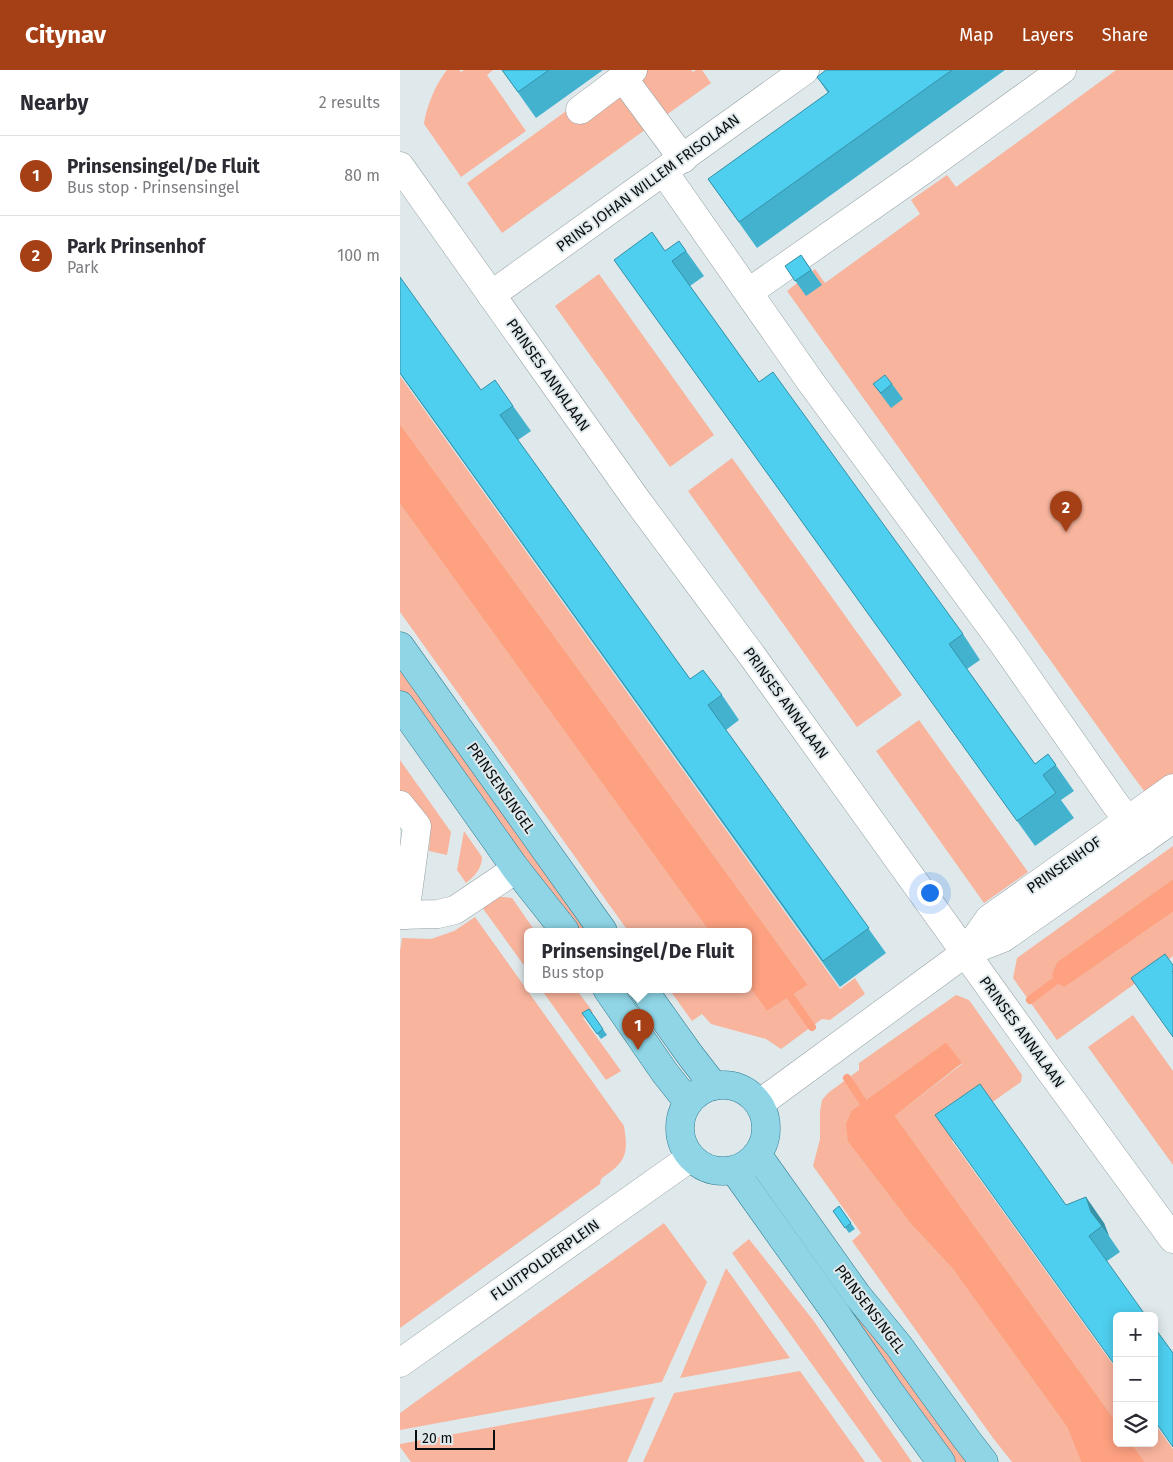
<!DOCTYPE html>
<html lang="en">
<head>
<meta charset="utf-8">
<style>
	:root { --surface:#fff; --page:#f7f7f7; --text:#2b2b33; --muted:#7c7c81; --line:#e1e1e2; --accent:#a54016 }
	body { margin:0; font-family:"Fira Sans",sans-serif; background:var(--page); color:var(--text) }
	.controls { position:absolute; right:15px; bottom:15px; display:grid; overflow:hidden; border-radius:8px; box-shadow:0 2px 12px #0003 }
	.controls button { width:45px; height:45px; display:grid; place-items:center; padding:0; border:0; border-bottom:1px solid var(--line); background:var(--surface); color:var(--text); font:25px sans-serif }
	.scale { position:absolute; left:15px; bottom:12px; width:80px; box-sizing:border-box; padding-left:5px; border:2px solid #0a0e0f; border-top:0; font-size:14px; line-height:18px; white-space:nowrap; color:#0a0e0f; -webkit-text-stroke:4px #dfe9ec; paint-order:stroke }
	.you { position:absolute; left:529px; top:822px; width:18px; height:18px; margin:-12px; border:4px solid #fff; border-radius:50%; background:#1a73e8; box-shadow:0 0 0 8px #1a73e833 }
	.badge { display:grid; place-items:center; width:32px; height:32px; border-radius:50%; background:var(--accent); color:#fff; font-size:16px; font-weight:700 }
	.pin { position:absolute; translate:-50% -41px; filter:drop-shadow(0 1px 2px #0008) }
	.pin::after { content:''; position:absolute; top:26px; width:18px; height:15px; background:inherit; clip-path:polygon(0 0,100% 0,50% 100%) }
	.popup { position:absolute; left:124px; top:858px; width:228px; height:65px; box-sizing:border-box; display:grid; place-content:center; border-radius:8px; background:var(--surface); filter:drop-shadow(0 1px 4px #0005); font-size:16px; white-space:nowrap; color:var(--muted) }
	.popup b { font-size:19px; color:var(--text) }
	.popup::after { content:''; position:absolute; left:50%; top:100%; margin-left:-10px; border:10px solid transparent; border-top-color:var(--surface) }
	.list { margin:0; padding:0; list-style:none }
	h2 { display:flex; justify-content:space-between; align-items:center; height:65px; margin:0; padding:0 20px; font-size:21px }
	h2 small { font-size:16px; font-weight:400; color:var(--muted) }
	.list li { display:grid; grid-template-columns:32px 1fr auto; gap:15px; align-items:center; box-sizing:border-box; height:80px; padding:0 20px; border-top:1px solid var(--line) }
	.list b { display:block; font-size:19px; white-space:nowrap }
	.list p { margin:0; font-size:16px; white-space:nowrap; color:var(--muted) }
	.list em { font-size:16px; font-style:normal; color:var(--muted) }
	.icon { flex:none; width:28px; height:28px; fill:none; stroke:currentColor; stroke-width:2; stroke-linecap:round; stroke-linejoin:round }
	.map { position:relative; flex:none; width:773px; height:1392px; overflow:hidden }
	header { display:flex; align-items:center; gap:30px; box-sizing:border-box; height:70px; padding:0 25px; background:var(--accent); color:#fff }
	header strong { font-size:24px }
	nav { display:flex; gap:28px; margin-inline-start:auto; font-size:18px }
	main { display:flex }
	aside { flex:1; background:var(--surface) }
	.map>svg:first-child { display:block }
	.green { fill:#f8b49d }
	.water { fill:#fda180 }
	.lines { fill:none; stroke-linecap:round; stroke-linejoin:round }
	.stream { stroke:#fda180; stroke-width:8 }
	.minor-casing { stroke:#97a1a3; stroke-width:29 }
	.major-casing { stroke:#307d90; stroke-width:29 }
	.minor { stroke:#fff; stroke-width:28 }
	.major { stroke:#8fd5e6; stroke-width:28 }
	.wall { fill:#43b2ce }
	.shaded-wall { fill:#3791a7 }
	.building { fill:#4ecfef; stroke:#3791a7 }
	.labels { text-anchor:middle; stroke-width:4; stroke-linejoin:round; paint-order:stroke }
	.street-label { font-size:15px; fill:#0a0e0f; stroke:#dfe9ec }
</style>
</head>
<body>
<header>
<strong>Citynav</strong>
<nav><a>Map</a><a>Layers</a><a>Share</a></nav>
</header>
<main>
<aside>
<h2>Nearby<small>2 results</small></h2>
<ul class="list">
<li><span class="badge">1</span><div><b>Prinsensingel/De Fluit</b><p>Bus stop · Prinsensingel</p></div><em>80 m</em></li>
<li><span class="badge">2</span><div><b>Park Prinsenhof</b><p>Park</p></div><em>100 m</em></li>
</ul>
</aside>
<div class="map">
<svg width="773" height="1392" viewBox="0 0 773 1392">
	<rect width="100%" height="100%" fill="#dfe9ec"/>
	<!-- green -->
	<g class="green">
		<path d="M47,0H59L61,2L64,0H93L87,5L126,61L61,107L24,54C26,38 36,13 47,0Z"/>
		<polygon points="246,0 291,0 293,2 296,0 302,0 311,13 262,48 239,19 241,3"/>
		<polygon points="716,0 773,0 773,760 730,702 387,221 415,199 425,213 520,144 511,130 547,105 556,117"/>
		<polygon points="211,24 226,26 249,57 102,163 67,113 173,36"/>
		<polygon points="199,204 314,365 270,397 155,236"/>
		<polygon points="0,306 440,919 455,908 465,924 430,950 422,949 381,979 366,969 311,954 302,944 292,951 269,919 348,919 348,915 367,941 408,915 0,354"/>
		<polygon points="332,388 502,625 457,657 288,421"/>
		<polygon points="0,434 309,861 228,861 0,542"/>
		<polygon points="0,590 193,861 172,861 0,622"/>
		<polygon points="519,650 628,802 584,833 476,681"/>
		<polygon points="0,690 51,762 47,785 29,781 30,767 0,724"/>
		<path d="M64,761L82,787C82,798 75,806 66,813L57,800Z"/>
		<polygon points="773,776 773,809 657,892 652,903 665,917 773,842 773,886 657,970 613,908 617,888"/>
		<polygon points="93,826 112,828 135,861 128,861 128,901 79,833"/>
		<path d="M75,847L224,1056C229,1086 225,1092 201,1109L200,1114L0,1258V881L2,868L31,869L54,861Z"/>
		<polygon points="141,919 176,919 193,942 183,948 221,1001 206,1010"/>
		<polygon points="556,925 569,930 622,1005 621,1012 567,1050 570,1056 552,1071 717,1300 717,1353 495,1046 562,994 546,972 452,1040 448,1072 511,1154 552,1198 667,1357 681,1392 612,1392 593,1368 452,1171 461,1163 413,1096 420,1069 420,1041 422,1030 428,1023 459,1000 459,993"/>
		<polygon points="733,945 773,1001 773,1095 688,977"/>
		<polygon points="389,1141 575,1392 550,1392 380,1147"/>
		<polygon points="264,1153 307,1212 262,1312 0,1360 0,1343"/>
		<polygon points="349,1169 413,1250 512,1392 482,1392 332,1183"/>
		<polygon points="326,1198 390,1288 280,1308"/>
		<polygon points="400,1301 465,1392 243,1392 274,1323"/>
		<polygon points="255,1327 227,1392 11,1392 0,1377 0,1374"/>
		<polygon points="754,1353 773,1379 773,1392 745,1392 731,1373 754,1373"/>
	</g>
	<!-- water -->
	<g class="water">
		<polygon points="0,354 408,915 367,941 348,915 348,861 309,861 0,434"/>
		<polygon points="773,809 773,842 665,917 654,912 652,903 657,892"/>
		<polygon points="546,972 562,993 495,1046 717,1353 717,1373 731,1373 745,1392 681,1392 667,1357 552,1198 511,1154 448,1072 446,1054 452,1040"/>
	</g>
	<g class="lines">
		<!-- stream -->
		<g class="stream">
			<polyline points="390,926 412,957"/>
			<polyline points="630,930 654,912"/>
			<polyline points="447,1008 463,1032"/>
		</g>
		<defs>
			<g id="minor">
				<polyline points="223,8 283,89"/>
				<polyline points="180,40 233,0"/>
				<polyline points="0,96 236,429 353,587 643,991 773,1169"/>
				<polyline points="264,102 410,311 602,572 716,735 744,770"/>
				<polyline points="349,222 522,101 662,0"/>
				<polyline points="91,225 405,0"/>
				<polyline points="0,735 17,756 5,845"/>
				<polyline points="0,845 38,844 55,840 116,799"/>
				<polyline points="565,883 589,849 773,718"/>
				<polyline points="359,1034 565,883 603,868 773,749"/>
				<polyline points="0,1293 291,1087"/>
			</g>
			<g id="major">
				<polyline points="0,576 203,861"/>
				<polyline points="0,635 116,799 165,861"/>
				<polyline points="207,919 265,1003 288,1032"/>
				<polyline points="243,919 290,985 314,1016"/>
				<circle cx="323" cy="1058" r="43"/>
				<polyline points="357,1084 457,1225 499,1276 567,1370 584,1392"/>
				<polyline points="334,1100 435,1242 487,1318 541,1392"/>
			</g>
		</defs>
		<!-- minor casing -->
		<use href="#minor" class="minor-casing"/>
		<!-- major casing -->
		<use href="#major" class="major-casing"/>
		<!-- minor -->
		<use href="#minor" class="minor"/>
		<!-- major -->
		<use href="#major" class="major"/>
	</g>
	<!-- wall -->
	<g class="wall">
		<polygon points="102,0 203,0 136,48"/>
		<polygon points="459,0 605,0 357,178 308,109 428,23 417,7"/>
		<polygon points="279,171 304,206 290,216 359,312 563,564 580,590 567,599 635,694 648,684 674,721 661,730 674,748 635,776 214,190 265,181"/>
		<polygon points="401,185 422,215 406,226 385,196"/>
		<polygon points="0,304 81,320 113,336 131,361 118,370 290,609 322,625 339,650 326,660 486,883 440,917"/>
		<polygon points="473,314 492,314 503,329 491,338"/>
		<polygon points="189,939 207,965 201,969 182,943"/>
		<polygon points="666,1135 704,1153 709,1166 720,1182 707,1191"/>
		<polygon points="439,1136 455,1159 449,1163 433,1141"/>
	</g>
	<!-- shaded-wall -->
	<polygon class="shaded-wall" points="686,1127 704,1153 709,1166 691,1142"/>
	<!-- building -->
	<g class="building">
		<polygon points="102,0 149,0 118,22"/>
		<polygon points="426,0 552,0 339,152 308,109 429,22 417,7"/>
		<polygon points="252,162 265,181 279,171 286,181 272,191 359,312 373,302 563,564 549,574 635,694 648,684 656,695 643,705 656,723 617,751 214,190"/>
		<polygon points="401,185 411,200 395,211 385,196"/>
		<polygon points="0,207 81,320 95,310 113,336 100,345 290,609 303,600 322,625 308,635 469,858 423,891 0,303"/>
		<polygon points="485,305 492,314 481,323 473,314"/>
		<polygon points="765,884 773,895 773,901 772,902 773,904 773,967 731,908"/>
		<polygon points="189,939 203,959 197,964 182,943"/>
		<polygon points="580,1014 666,1135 686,1127 691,1142 702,1156 689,1166 746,1246 717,1246 717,1298 535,1045"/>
		<polygon points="439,1136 451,1153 445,1158 433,1141"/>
		<polygon points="754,1257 773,1283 773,1377 754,1350"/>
	</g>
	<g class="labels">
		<!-- street labels -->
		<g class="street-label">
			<text transform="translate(248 113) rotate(-36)" y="5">PRINS JOHAN WILLEM FRISOLAAN</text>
			<text transform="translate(148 305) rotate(55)" y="5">PRINSES ANNALAAN</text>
			<text transform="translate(386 633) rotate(54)" y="5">PRINSES ANNALAAN</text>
			<text transform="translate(101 718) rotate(55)" y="5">PRINSENSINGEL</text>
			<text transform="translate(664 795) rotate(-35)" y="5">PRINSENHOF</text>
			<text transform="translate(622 962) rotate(54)" y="5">PRINSES ANNALAAN</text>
			<text transform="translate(145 1190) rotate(-35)" y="5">FLUITPOLDERPLEIN</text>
			<text transform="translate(470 1239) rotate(53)" y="5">PRINSENSINGEL</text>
		</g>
	</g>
</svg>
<div class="controls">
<button>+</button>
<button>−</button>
<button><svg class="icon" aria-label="layers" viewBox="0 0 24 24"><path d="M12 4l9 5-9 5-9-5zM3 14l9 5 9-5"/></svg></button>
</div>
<div class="scale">20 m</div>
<div class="you"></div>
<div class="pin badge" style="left:238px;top:980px">1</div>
<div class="popup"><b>Prinsensingel/De Fluit</b>Bus stop</div>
<div class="pin badge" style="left:666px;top:462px">2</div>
</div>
</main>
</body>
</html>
